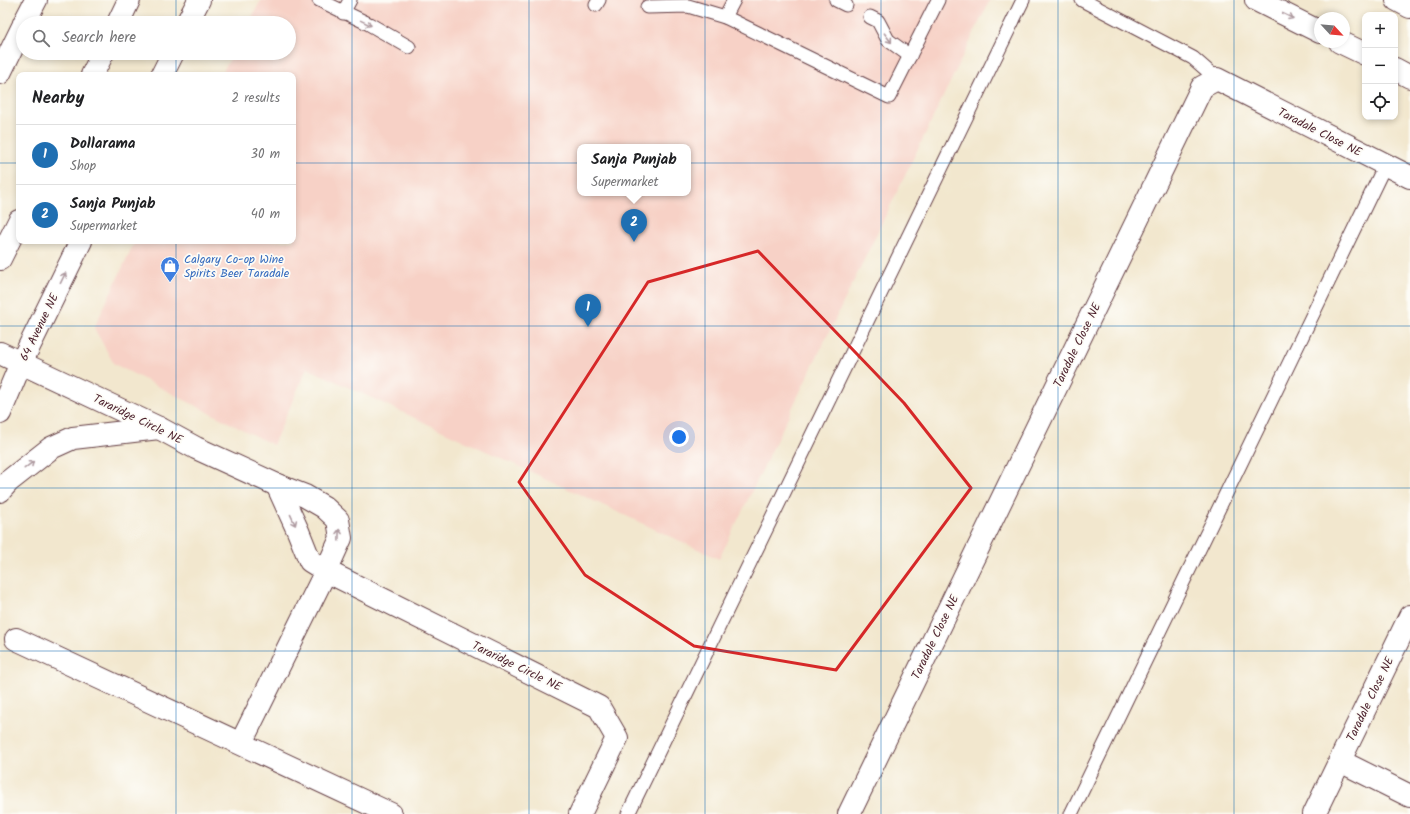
<!DOCTYPE html>
<html lang="en">
<head>
<meta charset="utf-8">
<style>
	:root { --surface:#fff; --page:#f2f2f2; --text:#202124; --muted:#757577; --line:#e0e0e0; --accent:#1f6fb2 }
	body { margin:0; font-family:Kalam,sans-serif; background:var(--page); color:var(--text) }
	.controls { position:absolute; right:12px; top:12px; display:grid; overflow:hidden; border-radius:8px; box-shadow:0 2px 6px #0003 }
	.controls button { width:36px; height:36px; display:grid; place-items:center; padding:0; border:0; border-bottom:1px solid var(--line); background:var(--surface); color:var(--text); font:20px sans-serif }
	.compass { position:absolute; left:1314px; top:12px; width:36px; height:36px; border-radius:50%; background:var(--surface); box-shadow:0 2px 6px #0003; rotate:116deg }
	.you { position:absolute; left:679px; top:437px; width:14px; height:14px; margin:-10px; border:3px solid #fff; border-radius:50%; background:#1a73e8; box-shadow:0 0 0 6px #1a73e833 }
	.badge { display:grid; place-items:center; width:26px; height:26px; border-radius:50%; background:var(--accent); color:#fff; font-size:13px; font-weight:700 }
	.pin { position:absolute; translate:-50% -33px; filter:drop-shadow(0 1px 2px #0008) }
	.pin::after { content:''; position:absolute; top:21px; width:14px; height:12px; background:inherit; clip-path:polygon(0 0,100% 0,50% 100%) }
	.popup { position:absolute; left:577px; top:144px; width:114px; height:52px; box-sizing:border-box; display:grid; place-content:center; border-radius:8px; background:var(--surface); filter:drop-shadow(0 1px 3px #0005); font-size:13px; white-space:nowrap; color:var(--muted) }
	.popup b { font-size:15px; color:var(--text) }
	.popup::after { content:''; position:absolute; left:50%; top:100%; margin-left:-8px; border:8px solid transparent; border-top-color:var(--surface) }
	.list { margin:0; padding:0; list-style:none }
	h2 { display:flex; justify-content:space-between; align-items:center; height:52px; margin:0; padding:0 16px; font-size:17px }
	h2 small { font-size:13px; font-weight:400; color:var(--muted) }
	.list li { display:grid; grid-template-columns:26px 1fr auto; gap:12px; align-items:center; box-sizing:border-box; height:60px; padding:0 16px; border-top:1px solid var(--line) }
	.list b { display:block; font-size:15px; white-space:nowrap }
	.list p { margin:0; font-size:13px; white-space:nowrap; color:var(--muted) }
	.list em { font-size:13px; font-style:normal; color:var(--muted) }
	.icon { flex:none; width:22px; height:22px; fill:none; stroke:currentColor; stroke-width:2; stroke-linecap:round; stroke-linejoin:round }
	.map { position:relative; flex:none; width:1410px; height:814px; overflow:hidden }
	.search { position:absolute; background:var(--surface); box-shadow:0 2px 6px #0003; left:16px; top:16px; width:280px; height:44px; display:flex; align-items:center; gap:10px; box-sizing:border-box; padding:0 14px; border-radius:22px; color:var(--muted); font-size:15px }
	.panel { position:absolute; background:var(--surface); box-shadow:0 2px 6px #0003; left:16px; top:72px; width:280px; height:172px; border-radius:8px }
	.map>svg:first-child { display:block }
	.built { fill:#f7d1c6; fill-rule:evenodd }
	.lines { fill:none; stroke-linecap:round; stroke-linejoin:round }
	.lane-casing { stroke:#633d43; stroke-width:15 }
	.street-casing { stroke:#633d43; stroke-width:24 }
	.secondary-casing { stroke:#633d43; stroke-width:24 }
	.lane { stroke:#fff; stroke-width:13 }
	.street { stroke:#fff; stroke-width:22 }
	.secondary { stroke:#fff; stroke-width:22 }
	.oneway { stroke:#ae9aa0 }
	.marked { fill:none; stroke:#d62828; stroke-width:3; stroke-linejoin:round }
	.grid { fill:none; stroke:#1f6fb2; stroke-width:1; stroke-opacity:0.55 }
	.labels { text-anchor:middle; stroke-width:3.5; stroke-linejoin:round; paint-order:stroke }
	.street-label { font-size:12px; fill:#4a1f2b; stroke:#fdfcf7 }
	.shop-label { font-size:12px; fill:#366cbe; stroke:#fdfcf7; text-anchor:start }
</style>
</head>
<body>
<div class="map">
<svg width="1410" height="814" viewBox="0 0 1410 814">
	<rect width="100%" height="100%" fill="#fdfcf7"/>
	<filter id="ink" filterUnits="userSpaceOnUse"><feTurbulence type="fractalNoise" baseFrequency=".025" numOctaves="2"/><feDisplacementMap in="SourceGraphic" scale="8" xChannelSelector="R" yChannelSelector="G"/><feConvolveMatrix kernelMatrix="1 2 1 2 8 2 1 2 1" color-interpolation-filters="sRGB"/></filter>
	<filter id="wash" filterUnits="userSpaceOnUse"><feTurbulence type="fractalNoise" baseFrequency=".012" numOctaves="4" result="noise"/><feDisplacementMap in="SourceGraphic" scale="16" xChannelSelector="R" yChannelSelector="G"/><feGaussianBlur stdDeviation="0.9" result="paint"/><feColorMatrix in="noise" values="0 0 0 0 0 0 0 0 0 0 0 0 0 0 0 0 0 1.4 0 .05"/><feComposite in="paint" operator="in"/></filter>
	<g filter="url(#wash)">
		<rect width="100%" height="100%" fill="#f2e7ce"/>
		<!-- built -->
		<path class="built" d="M261,0H990L719,559L307,368L273,445L114,364L94,328L135,241H293V75H221L233,53H289V23H249ZM580,147H688V193H580Z"/>
	</g>
	<g filter="url(#ink)">
		<g class="lines">
			<defs>
				<g id="lane">
					<polyline points="319,0 369,24 409,47"/>
					<polyline points="836,0 846,5"/>
					<polyline points="1082,0 1193,58 1217,79"/>
					<polyline points="596,5 599,0"/>
					<polyline points="647,7 688,6 725,17 889,97 938,0"/>
					<polyline points="343,13 350,0"/>
					<polyline points="725,17 734,0"/>
					<polyline points="870,17 878,21 888,40 910,56"/>
					<polyline points="628,814 1023,0"/>
					<polyline points="1071,814 1385,165"/>
				</g>
				<g id="street">
					<polyline points="24,23 36,0"/>
					<polyline points="0,73 23,26"/>
					<polyline points="0,353 159,428 196,448 277,485 305,496 324,507 338,520 341,538 326,571 241,743"/>
					<polyline points="277,485 298,531 310,561 326,571 599,707 617,738 580,814"/>
					<polyline points="16,639 391,814"/>
					<polyline points="1340,761 1410,796"/>
					<polyline points="849,814 1202,87 1217,79 1410,177"/>
					<polyline points="1314,814 1410,616"/>
				</g>
				<g id="secondary">
					<polyline points="1256,0 1320,32"/>
					<polyline points="1397,0 1410,7"/>
					<polyline points="118,23 129,0"/>
					<polyline points="187,23 199,0"/>
					<polyline points="1340,42 1365,54"/>
					<polyline points="1395,69 1410,77"/>
					<polyline points="92,75 103,53"/>
					<polyline points="162,75 173,53"/>
					<polyline points="0,259 19,221"/>
					<polyline points="0,413 21,363 81,241"/>
					<polyline points="0,491 9,481 51,448 73,438 159,428"/>
				</g>
			</defs>
			<!-- lane casing -->
			<use href="#lane" class="lane-casing"/>
			<!-- street casing -->
			<use href="#street" class="street-casing"/>
			<!-- secondary casing -->
			<use href="#secondary" class="secondary-casing"/>
			<!-- lane -->
			<use href="#lane" class="lane"/>
			<!-- street -->
			<use href="#street" class="street"/>
			<!-- secondary -->
			<use href="#secondary" class="secondary"/>
		</g>
		<!-- one-way arrows -->
		<defs><path id="oneway-shaft" d="M-6 0H5M1.5-3L5.5 0L1.5 3" fill="none" stroke-width="1.6" stroke-linecap="round" stroke-linejoin="round"/></defs>
		<g class="oneway">
			<use href="#oneway-shaft" transform="translate(1288 16) rotate(26)"/>
			<use href="#oneway-shaft" transform="translate(366 23) rotate(26)"/>
			<use href="#oneway-shaft" transform="translate(888 38) rotate(53)"/>
			<use href="#oneway-shaft" transform="translate(63 278) rotate(-64)"/>
			<use href="#oneway-shaft" transform="translate(29 465) rotate(-38)"/>
			<use href="#oneway-shaft" transform="translate(293 520) rotate(65)"/>
			<use href="#oneway-shaft" transform="translate(339 535) rotate(-89)"/>
		</g>
	</g>
	<!-- marked area -->
	<path class="marked" d="M758,251L904,403L971,488L836,670L694,646L585,575L519,482L648,282Z"/>
	<!-- grid -->
	<path class="grid" d="M176,0V23M352,0V814M529,0V814M705,0V814M881,0V814M1058,0V814M1234,0V814M176,53V75M0,163H19M293,163H1410M176,241V814M0,326H1410M0,488H1410M0,651H1410"/>
	<!-- icons -->
	<defs>
		<symbol id="shop-pin" viewBox="-11 -11 22 30"><path d="M0 17L-7.5 6A9.5 9.5 0 1 1 7.5 6Z" fill="#3f7fe0" stroke="#fdfcf7"/><path d="M-5-2.5h2.3a2.7 3.5 0 0 1 5.4 0H5L5.5 6h-11ZM-1.5-2.5h3a1.5 2.3 0 0 0-3 0Z" fill="#fff"/></symbol>
	</defs>
	<g fill-rule="evenodd">
		<use href="#shop-pin" x="159" y="255" width="22" height="30"/>
	</g>
	<g class="labels">
		<!-- street labels -->
		<g class="street-label">
			<text transform="translate(1320 132) rotate(27)" y="4">Taradale Close NE</text>
			<text transform="translate(39 327) rotate(-64)" y="4">64 Avenue NE</text>
			<text transform="translate(1077 345) rotate(-64)" y="4">Taradale Close NE</text>
			<text transform="translate(138 419) rotate(26)" y="4">Tararidge Circle NE</text>
			<text transform="translate(935 637) rotate(-64)" y="4">Taradale Close NE</text>
			<text transform="translate(517 666) rotate(26)" y="4">Tararidge Circle NE</text>
			<text transform="translate(1370 699) rotate(-64)" y="4">Taradale Close NE</text>
		</g>
		<!-- shop labels -->
		<g class="shop-label">
			<text x="184" y="263">Calgary Co-op Wine<tspan x="184" dy="14">Spirits Beer Taradale</tspan></text>
		</g>
	</g>
</svg>
<div class="controls">
<button>+</button>
<button>−</button>
<button><svg class="icon" aria-label="locate" viewBox="0 0 24 24"><circle cx="12" cy="12" r="6"/><path d="M12 2v4M12 18v4M2 12h4M18 12h4"/></svg></button>
</div>
<svg class="compass" viewBox="-18 -18 36 36"><path d="M0-13l5 13h-10z" fill="#e53935"/><path d="M0 13l5-13h-10z" fill="#757577"/></svg>
<div class="you"></div>
<div class="pin badge" style="left:588px;top:327px">1</div>
<div class="pin badge" style="left:634px;top:242px">2</div>
<div class="popup"><b>Sanja Punjab</b>Supermarket</div>
<div class="search"><svg class="icon" aria-label="search" viewBox="0 0 24 24"><circle cx="10" cy="10" r="6"/><path d="M15 15l6 6"/></svg>Search here</div>
<section class="panel">
<h2>Nearby<small>2 results</small></h2>
<ul class="list">
<li><span class="badge">1</span><div><b>Dollarama</b><p>Shop</p></div><em>30 m</em></li>
<li><span class="badge">2</span><div><b>Sanja Punjab</b><p>Supermarket</p></div><em>40 m</em></li>
</ul>
</section>
</div>
</body>
</html>
